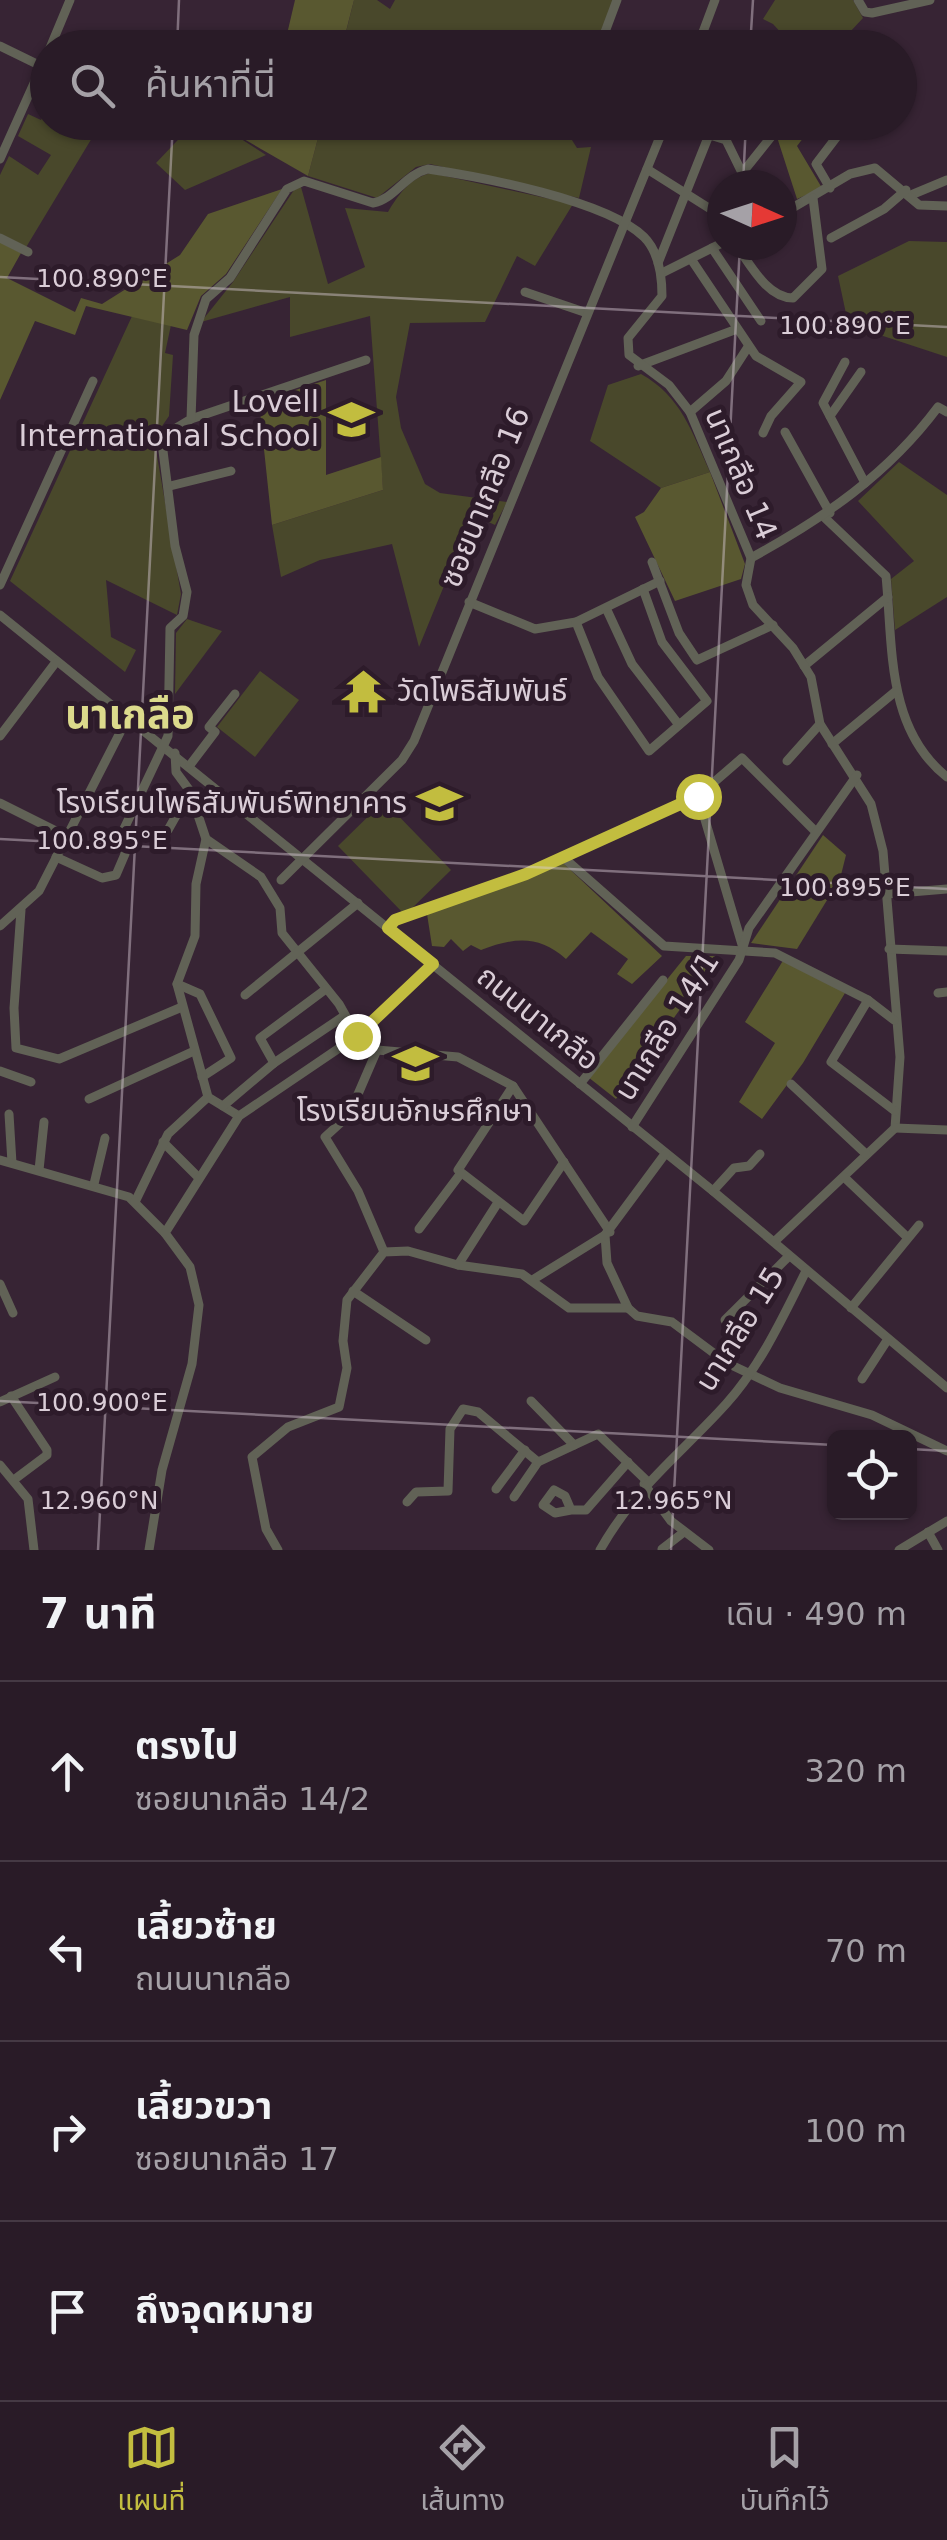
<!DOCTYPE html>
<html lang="th">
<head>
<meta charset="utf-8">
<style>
	:root { --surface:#291b27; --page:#31242f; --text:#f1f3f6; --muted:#a5a1a7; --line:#453944; --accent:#c2bd3f }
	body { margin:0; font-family:"DejaVu Sans","Noto Sans Thai",sans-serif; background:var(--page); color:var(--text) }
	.controls { position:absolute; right:30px; bottom:30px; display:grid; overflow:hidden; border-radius:15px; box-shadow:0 2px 8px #0004 }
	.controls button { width:90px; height:90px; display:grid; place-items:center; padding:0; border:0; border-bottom:2px solid var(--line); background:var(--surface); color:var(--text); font:50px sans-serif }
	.compass { position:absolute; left:707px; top:170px; width:90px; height:90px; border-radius:50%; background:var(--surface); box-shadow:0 2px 8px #0004; rotate:93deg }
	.stop { position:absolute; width:30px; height:30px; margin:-22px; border:8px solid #c2bd3f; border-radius:50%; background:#fff }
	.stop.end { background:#c2bd3f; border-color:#fff; box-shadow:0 2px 10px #0008 }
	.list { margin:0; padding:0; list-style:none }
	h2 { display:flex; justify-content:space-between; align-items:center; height:130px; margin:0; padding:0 40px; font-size:42px }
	h2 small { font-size:32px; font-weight:400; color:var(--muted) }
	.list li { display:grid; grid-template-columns:65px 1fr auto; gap:30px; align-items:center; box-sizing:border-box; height:180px; padding:0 40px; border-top:2px solid var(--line) }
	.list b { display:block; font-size:38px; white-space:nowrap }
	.list p { margin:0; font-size:32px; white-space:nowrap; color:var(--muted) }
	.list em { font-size:32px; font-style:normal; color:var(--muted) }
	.icon { flex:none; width:55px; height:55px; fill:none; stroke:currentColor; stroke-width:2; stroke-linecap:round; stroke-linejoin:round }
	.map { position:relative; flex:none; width:947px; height:1550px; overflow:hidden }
	.search { position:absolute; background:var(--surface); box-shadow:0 2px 8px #0004; left:30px; right:30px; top:30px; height:110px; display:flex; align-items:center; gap:25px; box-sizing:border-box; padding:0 35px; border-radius:55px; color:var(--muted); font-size:38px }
	.sheet { height:850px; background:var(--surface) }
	nav { display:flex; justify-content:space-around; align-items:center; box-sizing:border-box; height:140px; border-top:2px solid var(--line); background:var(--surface); font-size:28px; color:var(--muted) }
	nav a { display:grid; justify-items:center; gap:5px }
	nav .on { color:var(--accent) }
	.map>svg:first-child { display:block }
	.green { fill:#49482b }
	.forest { fill:#595830 }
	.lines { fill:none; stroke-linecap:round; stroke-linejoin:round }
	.minor { stroke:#616256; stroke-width:9 }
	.route { stroke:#c2bd3f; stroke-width:12 }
	.ticks { fill:none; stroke:#dacdd7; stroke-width:2.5; stroke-opacity:0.45 }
	.labels { text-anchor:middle; stroke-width:10; stroke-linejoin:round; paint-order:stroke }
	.poi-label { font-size:30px; fill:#dacdd7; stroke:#2d1b2a; text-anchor:end }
	.street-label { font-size:30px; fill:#dacdd7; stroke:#2d1b2a }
	.district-label { font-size:40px; font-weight:bold; fill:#dcda8c; stroke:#2d1b2a }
	.ticks-label { font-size:25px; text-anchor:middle; fill:#dacdd7; stroke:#2d1b2a; stroke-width:10; stroke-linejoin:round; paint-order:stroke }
</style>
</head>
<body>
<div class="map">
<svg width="947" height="1550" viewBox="0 0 947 1550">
	<rect width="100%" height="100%" fill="#372434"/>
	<!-- green -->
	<g class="green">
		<polygon points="354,0 377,0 390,9 395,0 615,0 596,47 342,48"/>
		<polygon points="775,0 853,0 863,18 835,48 794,47 773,24 763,19"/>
		<polygon points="39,86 47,90 48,122 101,123 25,249 0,235 0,175 9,156 38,175 51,155 18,136 28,114 41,120 46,109 33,102"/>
		<polygon points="194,123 216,123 266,155 185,190 156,163"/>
		<polygon points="322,123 567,123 565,129 577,148 591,147 579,198 430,164 416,167 377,198 308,176"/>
		<path d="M431,173L573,204L535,266L517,256L485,322L410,323L396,397L401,428L425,484L440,493L507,502L495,525L473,515L419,647L392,544L320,560L281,577L272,525L383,490L370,316L290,337V297L201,322L233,282L294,190L301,187L328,284L365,267L345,208L388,212C398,195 411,177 431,173Z"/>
		<polygon points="909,241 947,242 947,357 877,334 851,337 838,276"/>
		<polygon points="133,314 171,325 165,353 173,355 169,416 160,429 156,450 181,594 177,615 106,580 111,637 136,650 125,672 10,581"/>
		<path d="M641,374C681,396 692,432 710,472L661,488L590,441L608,385Z"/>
		<polygon points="899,462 947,495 947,597 895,630 891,579 914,561 858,501"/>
		<polygon points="187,619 222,631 175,694 176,633"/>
		<polygon points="260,671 299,700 255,757 217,727"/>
		<polygon points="384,801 451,870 405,915 338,846"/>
	</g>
	<!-- forest -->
	<g class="forest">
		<polygon points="295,0 354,0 342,47 284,47"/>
		<polygon points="216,123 322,123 308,176"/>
		<polygon points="755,123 804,123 811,128 797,146 822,188 797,199 776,134"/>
		<polygon points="282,189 226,274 201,296 187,330 86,306 75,335 35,321 0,400 0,242 21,253 7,278 75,312 81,298 102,304 180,255 208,214"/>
		<polygon points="326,380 326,475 381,457 383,490 272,525 259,402"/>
		<polygon points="710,472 745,564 741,579 675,601 635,517 644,512 661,488"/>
		<polygon points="823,835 846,855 840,879 797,949 751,943"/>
		<path d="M561,861L662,956L632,984L617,974L628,959L591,932L566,959C538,934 513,938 481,950L471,945L463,951L451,939L444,947L432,946L427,914L527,879Z"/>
		<polygon points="686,956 718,956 616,1099 588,1077"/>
		<polygon points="784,959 845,993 803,1063 762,1119 739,1102 775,1043 745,1022"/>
	</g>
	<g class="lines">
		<!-- minor -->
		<g class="minor">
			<polyline points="858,0 865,12 872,13 930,0"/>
			<polyline points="0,46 41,66"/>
			<polyline points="50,48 70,0"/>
			<polyline points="599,48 617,0"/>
			<polyline points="697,48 715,0"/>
			<polyline points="668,122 726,140 748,185"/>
			<polyline points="0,159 48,52"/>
			<polyline points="647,169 712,210"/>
			<polyline points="743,172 771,137"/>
			<polyline points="830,188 816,164 848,122"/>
			<polyline points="911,195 947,180"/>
			<polyline points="782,214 850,174 875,168 919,205 947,206"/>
			<polyline points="0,238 28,252"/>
			<polyline points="831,238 884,209 906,190"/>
			<path d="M736,245C750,264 767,298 793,298L822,269L813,198"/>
			<polyline points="712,248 761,321"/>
			<polyline points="691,259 756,356 801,382 771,416 763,433"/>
			<polyline points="658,263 709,135"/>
			<polyline points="662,273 722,243"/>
			<polyline points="525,292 587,313"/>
			<polyline points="845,362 823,403 865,483"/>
			<polyline points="638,366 737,329"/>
			<polyline points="690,412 726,381 748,347"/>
			<polyline points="830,416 861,372"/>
			<polyline points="191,419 366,360"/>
			<polyline points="785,432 830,513"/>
			<polyline points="170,486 231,471"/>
			<path d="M825,518L886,576C893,646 886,729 947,777"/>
			<path d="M751,558C824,518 888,474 938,407L947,412"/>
			<polyline points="652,562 679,633 697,660 773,625"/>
			<polyline points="0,585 93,381"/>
			<polyline points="469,602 535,629 576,622 660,581"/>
			<polyline points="606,608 632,664 679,725"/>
			<polyline points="0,615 713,1191 947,1388"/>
			<polyline points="576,622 598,677 649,751 707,701 662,642 643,589"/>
			<polyline points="804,666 888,597"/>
			<polyline points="0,736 56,662"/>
			<polyline points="832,744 896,691"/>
			<polyline points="787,761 820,724"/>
			<polyline points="190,765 215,732 209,727 235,694"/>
			<polyline points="698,796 743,948"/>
			<polyline points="0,803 66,836"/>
			<polyline points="168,830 190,791"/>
			<polyline points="206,839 261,877 280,908 282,933 339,1004 357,1036 377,1050 458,1057 513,1086 610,1232"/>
			<path d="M56,857L102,878L116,875L125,854L122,833L168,736L170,628L183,616L187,592L175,546L163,451L166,434L191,419L194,335L206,299L230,278L287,189L304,181L373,203C395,199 404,175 428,169C481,177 606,200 644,237C659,252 662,277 662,296L628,338L629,355L669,385L690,412L751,558L746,585L753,605L793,648L811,677L820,724L871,804L883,851L900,1057L895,1128L774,1242"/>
			<polyline points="564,858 664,946 775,953 868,1000 894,1020"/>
			<polyline points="281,880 402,760 414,741 666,122"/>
			<polyline points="887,894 947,889"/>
			<polyline points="21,910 14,1008 16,1048 59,1059 182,1007"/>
			<polyline points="0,926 39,891 128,717"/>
			<polyline points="388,928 395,921 526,874 639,824 698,796 742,758 816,832"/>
			<polyline points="889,949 947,951"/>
			<polyline points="177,984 200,994 231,1058 202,1077"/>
			<polyline points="938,993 947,992"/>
			<polyline points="245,995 358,903"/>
			<polyline points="868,1000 831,1062 895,1111"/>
			<polyline points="377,1050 349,1115 325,1137 358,1191 384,1252"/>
			<polyline points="274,1063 260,1038 326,989"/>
			<polyline points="0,1071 31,1082"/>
			<polyline points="580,1084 663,980"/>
			<polyline points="791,1084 866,1154"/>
			<polyline points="513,1086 458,1170 524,1221 564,1162"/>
			<polyline points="208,1097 239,1116"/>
			<polyline points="89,1099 194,1051"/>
			<polyline points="223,1106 274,1063 344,1016"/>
			<polyline points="9,1114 12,1163"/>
			<polyline points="632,1127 739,960 749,928 857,775"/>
			<polyline points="895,1128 947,1130"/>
			<polyline points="163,1142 199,1178"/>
			<polyline points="665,1154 605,1235 607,1263 628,1308 637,1316 672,1322 727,1363 780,1388 872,1415 947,1451"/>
			<polyline points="0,1160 129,1197 165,1233"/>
			<polyline points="39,1170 44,1122"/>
			<polyline points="844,1177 907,1237"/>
			<polyline points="94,1184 105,1138"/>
			<polyline points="713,1191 734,1168 749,1166 760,1154"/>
			<polyline points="135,1202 168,1134 208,1097 177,984 195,936 196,884 206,839 190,791 176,772 175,753"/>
			<polyline points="419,1229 461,1173"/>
			<polyline points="458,1265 497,1204"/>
			<polyline points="534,1279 605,1235"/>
			<polyline points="0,1284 13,1313"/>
			<polyline points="353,1291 426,1340"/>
			<polyline points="851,1308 919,1225"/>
			<polyline points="725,1320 789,1256"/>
			<polyline points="862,1379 888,1339"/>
			<polyline points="11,1396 47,1450 47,1455 15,1479"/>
			<polyline points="531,1401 574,1445"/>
			<polyline points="0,1402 55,1377"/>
			<polyline points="0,1465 28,1499 34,1550"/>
			<polyline points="644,1484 671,1521 709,1550"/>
			<polyline points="496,1489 525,1450"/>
			<polyline points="514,1497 538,1462 598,1434 647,1481"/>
			<polyline points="407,1502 416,1492 448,1491 450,1429 463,1409 478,1412 538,1462"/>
			<polyline points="571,1510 555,1513 543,1505 554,1490 565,1496 571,1510 586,1510 628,1462"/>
			<polyline points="928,1532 938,1550"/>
			<polyline points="662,1549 684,1532"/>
			<polyline points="149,1550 162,1470 192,1364 199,1305 190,1267 165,1233 239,1116 357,1036 433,964"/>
			<polyline points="278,1550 266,1529 252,1457 288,1427 339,1407 347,1368 343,1341 347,1300 384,1252 408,1251 458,1265 522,1274 569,1308 628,1308"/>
			<path d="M600,1550C637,1485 678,1457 726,1404C760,1367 784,1315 806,1271"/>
			<polyline points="899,1550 947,1521"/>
		</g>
	</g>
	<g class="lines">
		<!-- route -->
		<polyline class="route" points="357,1036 433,964 388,928 395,920 526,874 698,796"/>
	</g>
	<!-- ticks -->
	<path class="ticks" d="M177,48L179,0M750,48L753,0M743,185L746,122M0,277L947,327M0,839L947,889M0,1401L834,1445M910,1449L947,1451M98,1550L173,122M671,1550L740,245"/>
	<!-- icons -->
	<defs>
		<symbol id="school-bare" viewBox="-9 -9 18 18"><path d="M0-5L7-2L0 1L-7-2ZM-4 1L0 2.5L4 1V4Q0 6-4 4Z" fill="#c2bd3f" stroke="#2d1b2a" stroke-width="2.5" paint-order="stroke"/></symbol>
		<symbol id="temple-bare" viewBox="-9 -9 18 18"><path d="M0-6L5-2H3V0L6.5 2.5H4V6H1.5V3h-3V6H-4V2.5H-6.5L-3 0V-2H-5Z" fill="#c2bd3f" stroke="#2d1b2a" stroke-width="2.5" paint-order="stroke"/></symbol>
	</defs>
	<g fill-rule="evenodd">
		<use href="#school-bare" x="320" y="388" width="63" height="63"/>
		<use href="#temple-bare" x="332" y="660" width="63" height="63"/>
		<use href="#school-bare" x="408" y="772" width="63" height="63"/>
		<use href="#school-bare" x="384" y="1032" width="63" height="63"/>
	</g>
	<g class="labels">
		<!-- poi labels -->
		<g class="poi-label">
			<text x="319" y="412">Lovell<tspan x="319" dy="34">International School</tspan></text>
			<text x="397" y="701" text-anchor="start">วัดโพธิสัมพันธ์</text>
			<text x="407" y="813">โรงเรียนโพธิสัมพันธ์พิทยาคาร</text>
			<text x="415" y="1121" text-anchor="middle">โรงเรียนอักษรศึกษา</text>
		</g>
		<!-- street labels -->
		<g class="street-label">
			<text transform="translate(741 474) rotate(67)" y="10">นาเกลือ 14</text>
			<text transform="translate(485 497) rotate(-68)" y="10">ซอยนาเกลือ 16</text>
			<text transform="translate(538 1018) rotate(39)" y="10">ถนนนาเกลือ</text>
			<text transform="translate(667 1026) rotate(-58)" y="10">นาเกลือ 14/1</text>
			<text transform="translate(740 1329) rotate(-58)" y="10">นาเกลือ 15</text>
		</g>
		<!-- district labels -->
		<g class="district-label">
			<text x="130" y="728">นาเกลือ</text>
		</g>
	</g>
	<g class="ticks-label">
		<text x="102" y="287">100.890°E</text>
		<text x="845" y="334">100.890°E</text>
		<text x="102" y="849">100.895°E</text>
		<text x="845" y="896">100.895°E</text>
		<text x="102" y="1411">100.900°E</text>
		<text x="99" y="1509">12.960°N</text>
		<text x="673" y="1509">12.965°N</text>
	</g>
</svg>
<div class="controls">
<button><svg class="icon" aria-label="locate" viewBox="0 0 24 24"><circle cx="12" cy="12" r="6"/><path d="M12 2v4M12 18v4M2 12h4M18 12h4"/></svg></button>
</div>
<svg class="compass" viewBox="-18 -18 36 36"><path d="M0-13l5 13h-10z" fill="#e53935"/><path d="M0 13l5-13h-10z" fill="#a5a1a7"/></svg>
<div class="stop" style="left:698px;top:796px"></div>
<div class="stop end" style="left:357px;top:1036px"></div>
<div class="search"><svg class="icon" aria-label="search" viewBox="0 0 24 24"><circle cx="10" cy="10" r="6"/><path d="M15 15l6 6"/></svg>ค้นหาที่นี่</div>
</div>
<section class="sheet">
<h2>7 นาที<small>เดิน · 490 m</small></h2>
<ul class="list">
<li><svg class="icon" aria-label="ahead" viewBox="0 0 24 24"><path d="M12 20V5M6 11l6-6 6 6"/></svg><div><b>ตรงไป</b><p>ซอยนาเกลือ 14/2</p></div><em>320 m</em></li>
<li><svg class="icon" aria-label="left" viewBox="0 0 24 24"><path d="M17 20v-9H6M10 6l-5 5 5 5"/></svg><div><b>เลี้ยวซ้าย</b><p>ถนนนาเกลือ</p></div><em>70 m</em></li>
<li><svg class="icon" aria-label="right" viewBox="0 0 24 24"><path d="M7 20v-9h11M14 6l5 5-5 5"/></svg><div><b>เลี้ยวขวา</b><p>ซอยนาเกลือ 17</p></div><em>100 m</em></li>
<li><svg class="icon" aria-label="arrive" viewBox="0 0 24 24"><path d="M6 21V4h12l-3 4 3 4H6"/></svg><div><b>ถึงจุดหมาย</b></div></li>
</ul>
</section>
<nav>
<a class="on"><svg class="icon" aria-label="map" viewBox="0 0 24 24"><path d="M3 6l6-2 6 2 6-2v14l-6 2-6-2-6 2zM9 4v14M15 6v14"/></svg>แผนที่</a>
<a><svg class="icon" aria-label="directions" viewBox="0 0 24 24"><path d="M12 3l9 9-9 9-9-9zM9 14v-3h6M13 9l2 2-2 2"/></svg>เส้นทาง</a>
<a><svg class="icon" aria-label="saved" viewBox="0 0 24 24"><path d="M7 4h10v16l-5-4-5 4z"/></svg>บันทึกไว้</a>
</nav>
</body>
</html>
